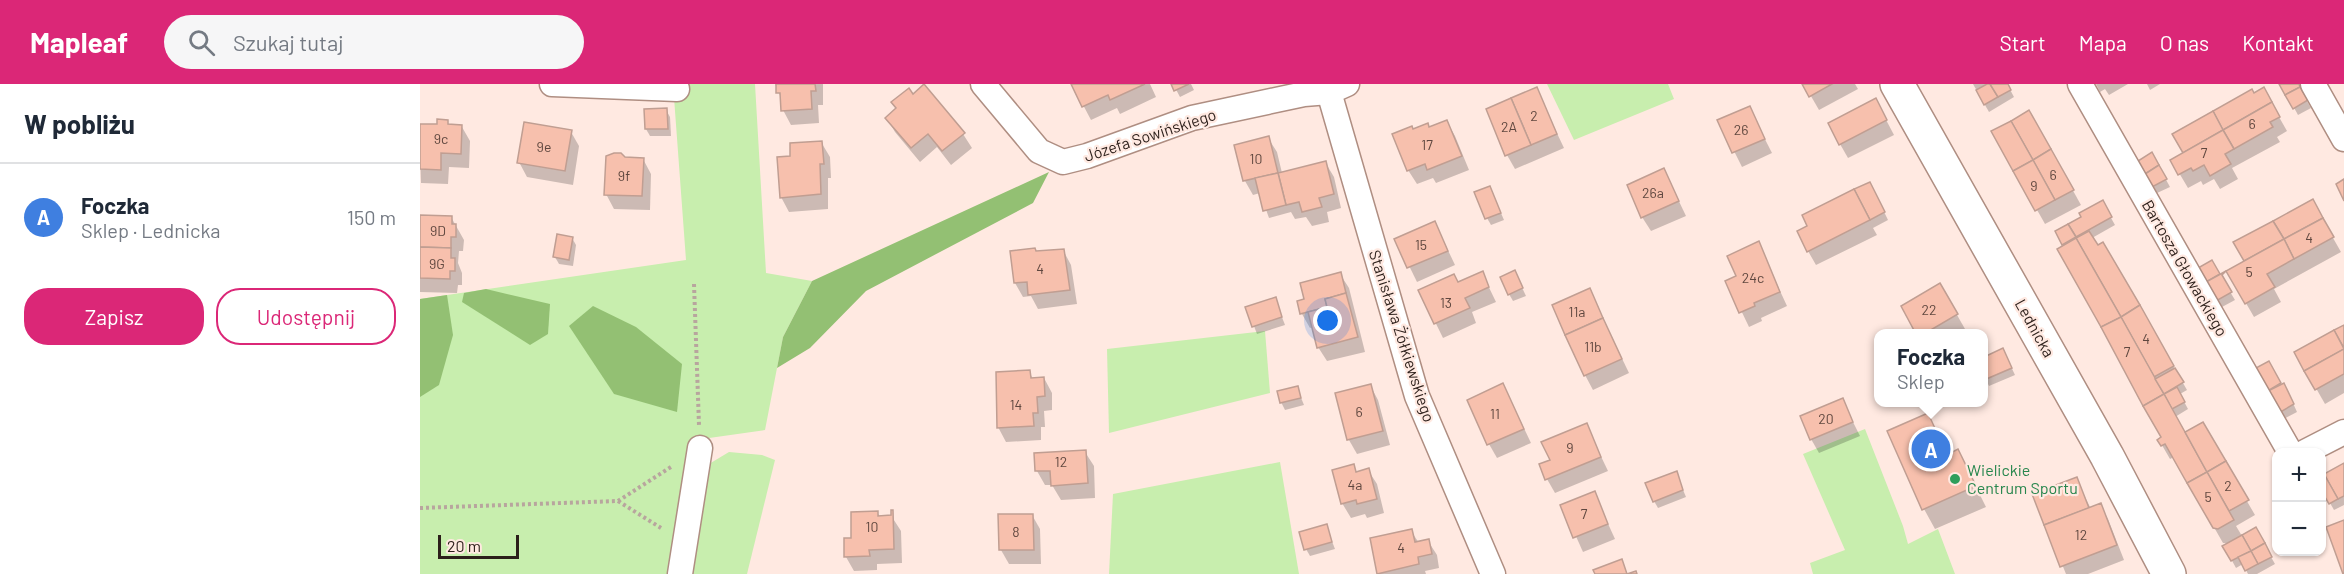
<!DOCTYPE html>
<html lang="pl">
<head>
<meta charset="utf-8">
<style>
	:root { --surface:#fff; --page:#f6f6f7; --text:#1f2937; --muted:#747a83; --line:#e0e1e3; --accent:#db2777 }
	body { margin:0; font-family:Barlow,sans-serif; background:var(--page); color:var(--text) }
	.controls { position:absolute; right:18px; bottom:18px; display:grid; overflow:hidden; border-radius:12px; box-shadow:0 2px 4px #0004 }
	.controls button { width:54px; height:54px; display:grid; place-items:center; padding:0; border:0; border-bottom:2px solid var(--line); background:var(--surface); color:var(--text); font:30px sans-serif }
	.scale { position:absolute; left:18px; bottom:15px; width:81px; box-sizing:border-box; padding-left:6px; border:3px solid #2c1f1a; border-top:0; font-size:16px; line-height:21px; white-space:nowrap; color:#2c1f1a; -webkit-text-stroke:4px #ffe9e1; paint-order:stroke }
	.you { position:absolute; left:908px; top:237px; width:21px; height:21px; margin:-15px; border:4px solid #fff; border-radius:50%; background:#1a73e8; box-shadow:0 0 0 9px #1a73e833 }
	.badge { display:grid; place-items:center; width:39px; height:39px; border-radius:50%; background:var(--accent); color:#fff; font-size:20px; font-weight:700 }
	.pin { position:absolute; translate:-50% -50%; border:3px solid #fff; box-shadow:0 2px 6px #0006 }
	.popup { position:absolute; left:1454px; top:245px; width:114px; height:78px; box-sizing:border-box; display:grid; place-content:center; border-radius:12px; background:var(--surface); filter:drop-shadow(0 2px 4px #0005); font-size:20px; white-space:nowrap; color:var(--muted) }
	.popup b { font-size:22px; color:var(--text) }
	.popup::after { content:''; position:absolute; left:50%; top:100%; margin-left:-12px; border:12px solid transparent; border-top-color:var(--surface) }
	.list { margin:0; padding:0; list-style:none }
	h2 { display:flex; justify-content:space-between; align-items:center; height:78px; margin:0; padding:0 24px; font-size:26px }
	h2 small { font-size:20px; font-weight:400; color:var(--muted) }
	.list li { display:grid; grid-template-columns:39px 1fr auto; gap:18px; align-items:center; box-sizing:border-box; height:108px; padding:0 24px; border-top:2px solid var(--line) }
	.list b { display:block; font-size:22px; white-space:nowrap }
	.list p { margin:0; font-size:20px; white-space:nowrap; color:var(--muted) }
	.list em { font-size:20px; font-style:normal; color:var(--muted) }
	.actions { display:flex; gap:12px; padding:18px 24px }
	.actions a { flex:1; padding:14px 0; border:2px solid var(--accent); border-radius:24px; text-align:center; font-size:21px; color:var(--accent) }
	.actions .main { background:var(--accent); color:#fff }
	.icon { flex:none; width:33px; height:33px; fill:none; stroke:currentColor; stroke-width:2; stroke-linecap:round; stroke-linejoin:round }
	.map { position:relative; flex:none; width:1924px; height:490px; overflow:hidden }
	header { display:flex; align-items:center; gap:36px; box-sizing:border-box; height:84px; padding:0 30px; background:var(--accent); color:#fff }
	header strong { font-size:28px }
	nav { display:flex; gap:33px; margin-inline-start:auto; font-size:21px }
	.search { width:420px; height:54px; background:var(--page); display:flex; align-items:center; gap:15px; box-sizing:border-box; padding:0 21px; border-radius:33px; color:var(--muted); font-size:22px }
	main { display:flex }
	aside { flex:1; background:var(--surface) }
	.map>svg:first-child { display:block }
	.green { fill:#c8eeae }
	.forest { fill:#93c073 }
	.shadow { fill:#0003 }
	.building { fill:#f7c0ad; stroke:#c09e92; stroke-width:1.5 }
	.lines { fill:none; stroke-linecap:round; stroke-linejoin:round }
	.street-casing { stroke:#af8e82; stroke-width:27 }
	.secondary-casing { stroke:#af8e82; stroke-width:36 }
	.path { stroke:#b8a59e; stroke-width:4; stroke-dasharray:3 3; stroke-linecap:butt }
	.street { stroke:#fff; stroke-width:24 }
	.secondary { stroke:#fff; stroke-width:33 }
	.leisure-dot { fill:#2e9e5b; stroke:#ffe9e1; stroke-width:2 }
	.labels { text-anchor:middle; stroke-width:4.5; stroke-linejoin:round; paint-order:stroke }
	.number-label { font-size:14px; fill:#5f473f }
	.street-label { font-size:16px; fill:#2c1f1a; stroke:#ffe9e1 }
	.leisure-label { font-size:16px; fill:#27864d; stroke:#ffe9e1; text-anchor:start }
</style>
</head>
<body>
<header>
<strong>Mapleaf</strong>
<div class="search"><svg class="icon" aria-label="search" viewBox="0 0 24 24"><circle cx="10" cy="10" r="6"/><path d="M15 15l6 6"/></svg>Szukaj tutaj</div>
<nav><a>Start</a><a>Mapa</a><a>O nas</a><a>Kontakt</a></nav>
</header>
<main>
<aside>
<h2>W pobliżu<small></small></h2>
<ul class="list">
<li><span class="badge" style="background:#3f7fe0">A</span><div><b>Foczka</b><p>Sklep · Lednicka</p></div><em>150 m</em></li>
</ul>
<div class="actions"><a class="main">Zapisz</a><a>Udostępnij</a></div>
</aside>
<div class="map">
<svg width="1924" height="490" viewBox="0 0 1924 490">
	<rect width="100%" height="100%" fill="#ffe9e1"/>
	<!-- green -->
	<g class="green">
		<polygon points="253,0 335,0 346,189 392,197 363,253 345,346 275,356 248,490 0,490 0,215 266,176"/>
		<polygon points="1127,0 1248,0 1254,15 1154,56"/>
		<polygon points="845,247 850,309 689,349 687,265"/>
		<polygon points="1445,345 1483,442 1488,460 1518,445 1535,490 1393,490 1390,479 1425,466 1383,370"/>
		<polygon points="309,368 342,371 355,376 327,490 271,490 289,380"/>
		<polygon points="860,378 879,490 689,490 693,410"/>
	</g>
	<!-- forest -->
	<g class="forest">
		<polygon points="629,88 613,119 446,207 390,264 357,284 363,253 392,197"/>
		<polygon points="66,205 130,220 128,250 110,261 42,218 44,209"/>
		<polygon points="27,211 33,251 19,301 0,313 0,215"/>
		<polygon points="173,222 216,243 262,280 257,328 194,310 149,242"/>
	</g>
	<!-- shadow -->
	<g class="shadow">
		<polygon points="355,0 403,0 403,21 398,21 399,39 371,41 363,26 362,16"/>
		<polygon points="652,0 730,0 736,13 700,30 697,24 671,36"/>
		<polygon points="753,0 771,0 774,6 760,13"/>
		<polygon points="1384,0 1435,0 1438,5 1399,26"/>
		<polygon points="1553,0 1587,0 1594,13 1569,28"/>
		<polygon points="1676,0 1708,0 1689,11 1685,5 1680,8"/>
		<polygon points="1727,0 1740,0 1730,6"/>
		<polygon points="1861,0 1877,0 1891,24 1878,31"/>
		<polygon points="1116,5 1144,64 1095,85 1087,71"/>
		<polygon points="1843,5 1867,47 1857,53 1860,58 1812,84 1818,95 1800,105 1794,95 1783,101 1781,97 1768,104 1752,77 1765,69 1834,11"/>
		<polygon points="493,12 543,50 552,64 531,81 517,63 500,78 475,48 467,34 477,26 473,19"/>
		<polygon points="1329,24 1352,69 1322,83 1299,37"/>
		<polygon points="226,26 246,26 250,33 251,52 230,52 226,45"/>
		<polygon points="1609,28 1661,121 1625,140 1573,48"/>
		<polygon points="1463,30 1474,51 1428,74 1420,60"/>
		<polygon points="27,37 29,42 42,43 50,57 49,84 29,83 28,100 1,99 0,69 18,42"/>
		<polygon points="1027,38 1035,52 1049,86 1016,99 1013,94 997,100 988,86 993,47 1010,44"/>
		<polygon points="151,48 159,62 153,101 107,93 99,78"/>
		<polygon points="848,54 857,68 862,89 905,78 914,93 921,124 907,128 909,138 892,142 886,133 875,135 871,128 849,134 840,109 833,111 825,97"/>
		<polygon points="401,58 410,73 411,94 408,94 408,125 369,128 361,113 372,73"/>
		<polygon points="1732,70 1750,103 1737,109 1720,77"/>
		<polygon points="223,75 231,90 230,126 194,125 186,110"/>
		<polygon points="1244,86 1266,132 1231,147 1222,133"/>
		<polygon points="1454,107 1468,136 1453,144 1457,151 1396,181 1388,167"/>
		<polygon points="1073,111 1084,136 1071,141 1067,134"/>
		<polygon points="1892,117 1921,168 1854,205 1861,218 1834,233 1808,188 1826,178 1815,159"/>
		<polygon points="1682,118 1695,141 1672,154 1677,163 1683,160 1767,306 1760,310 1768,325 1755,333 1765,350 1782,340 1835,431 1816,442 1822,452 1835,445 1855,480 1837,490 1828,490 1823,480 1816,484 1804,462 1809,459 1803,459 1754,373 1750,375 1739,356 1743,354 1637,148 1663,133"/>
		<polygon points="0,132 31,133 44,156 43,167 39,167 38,179 42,189 42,201 38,201 37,209 0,208"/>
		<polygon points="1015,139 1035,181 997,198 976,155"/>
		<polygon points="152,154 156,161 153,182 139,180 135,173"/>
		<polygon points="1338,159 1367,222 1341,234 1342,237 1329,243 1307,197 1318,193"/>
		<polygon points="643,166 651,181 657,220 618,225 611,212 603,213 595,199 591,169"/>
		<polygon points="1792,178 1815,216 1802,223 1780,185"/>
		<polygon points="1062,189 1076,218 1052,228 1056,239 1023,254 1000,207 1038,200"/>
		<polygon points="920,190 929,204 945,268 907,277 898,263 893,243 890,244 882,230 879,218 886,216"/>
		<polygon points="1098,195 1106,212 1093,217 1089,210"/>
		<polygon points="1520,201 1545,245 1537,250 1498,250"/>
		<polygon points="1169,206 1209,289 1173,306 1165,291"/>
		<polygon points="855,215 865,241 837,250 827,224"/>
		<polygon points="1924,243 1924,309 1905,320 1876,269"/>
		<polygon points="1583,266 1595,291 1569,302 1564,292 1564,274"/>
		<polygon points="1848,279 1862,302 1868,308 1877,328 1862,336 1836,286"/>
		<polygon points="609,288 613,295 624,294 632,309 632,326 624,327 625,343 621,343 621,356 586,358 578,343"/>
		<polygon points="950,301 958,316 970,361 937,370 929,356 917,310"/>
		<polygon points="877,304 884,321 865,326 861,318"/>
		<polygon points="1090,315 1111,359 1077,374 1069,360"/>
		<polygon points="1422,316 1440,352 1399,369 1391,355"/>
		<polygon points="1507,331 1528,372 1538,367 1566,423 1515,445 1504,425"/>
		<polygon points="1166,341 1188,387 1135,409 1127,395 1132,376"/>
		<polygon points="665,368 674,382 675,414 641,416 632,401 625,401 617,387"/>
		<polygon points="1924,381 1924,421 1914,426 1902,405 1902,393"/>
		<polygon points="933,382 937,389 948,386 957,400 964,429 947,434 945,430 931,434 922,419"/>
		<polygon points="1256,389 1266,413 1238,424 1234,417"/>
		<polygon points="1656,395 1671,425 1680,421 1688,435 1704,476 1668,490 1646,490 1614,411"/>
		<polygon points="1174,409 1195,455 1163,468 1142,421"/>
		<polygon points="457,428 460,433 472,433 481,447 482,479 457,480 457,486 434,487 426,473 433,456"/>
		<polygon points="612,431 620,445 621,480 589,480 581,466"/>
		<polygon points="906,442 915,465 890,472 886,465"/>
		<polygon points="991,447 999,459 1008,457 1017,471 1019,484 1005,487 1006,490 959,490 951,455"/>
	</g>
	<!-- building -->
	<g class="building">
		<polygon points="356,0 395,0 396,7 391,7 392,25 361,27 360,9 356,9"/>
		<polygon points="504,0 545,49 522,67 508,50 491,64 465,34 476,24 471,18 489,4 493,10"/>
		<polygon points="651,0 725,0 690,16 688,11 662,23"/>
		<polygon points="751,0 769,0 754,7"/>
		<polygon points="1382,0 1412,0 1389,13"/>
		<polygon points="1567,0 1570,0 1578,13 1564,21 1556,6"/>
		<polygon points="1570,0 1588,0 1591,6 1578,13"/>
		<polygon points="1859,0 1879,0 1880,3 1865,11"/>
		<polygon points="1117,3 1137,50 1111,61 1091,14"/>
		<polygon points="1844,3 1852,18 1803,46 1793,27 1832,5 1834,9"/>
		<polygon points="1880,3 1888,16 1873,25 1865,11"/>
		<polygon points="1091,14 1111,61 1085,72 1066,25"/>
		<polygon points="1456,14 1467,36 1419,61 1408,39"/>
		<polygon points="1852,18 1860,33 1850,38 1853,43 1814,65 1803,46"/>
		<polygon points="1330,22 1345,55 1312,69 1297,36"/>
		<polygon points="247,24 248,45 225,45 224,25"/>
		<polygon points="1609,26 1631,65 1613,76 1591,37"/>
		<polygon points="1793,27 1803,46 1763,69 1752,50"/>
		<polygon points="17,35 28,36 28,40 42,41 41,70 21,69 21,86 0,85 0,40 17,40"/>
		<polygon points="1027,36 1042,72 1007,86 1005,80 987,87 972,50 992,42 993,45 1008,39 1009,43"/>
		<polygon points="1591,37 1613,76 1593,87 1571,47"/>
		<polygon points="104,38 152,46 145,87 97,79"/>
		<polygon points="1803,46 1814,65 1805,70 1811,80 1790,92 1784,81 1773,87 1771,84 1758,91 1750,76"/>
		<polygon points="849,52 858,89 823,97 814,61"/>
		<polygon points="402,57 404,80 400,80 401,110 360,114 357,73 370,72 370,59"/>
		<polygon points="1631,65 1654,106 1635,116 1613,76"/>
		<polygon points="1732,68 1739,81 1725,90 1718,77"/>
		<polygon points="194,69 201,69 205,73 224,74 222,112 184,111 186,72"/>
		<polygon points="1613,76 1635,116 1615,127 1593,87"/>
		<polygon points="906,77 914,110 899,114 902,123 882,128 879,118 866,121 858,89"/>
		<polygon points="1739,81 1747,95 1732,103 1725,90"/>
		<polygon points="1244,84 1259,117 1221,134 1207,101"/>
		<polygon points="858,89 866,121 843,127 835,94"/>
		<polygon points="1924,95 1924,117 1916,100"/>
		<polygon points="1450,98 1465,128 1450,136 1434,105"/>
		<polygon points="1070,102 1081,129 1065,135 1054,108"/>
		<polygon points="1434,105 1450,136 1387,168 1377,147 1387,142 1382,131"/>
		<polygon points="1893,115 1903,134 1864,155 1853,137"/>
		<polygon points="1683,116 1692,133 1656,153 1648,140 1661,133 1659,129"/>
		<polygon points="0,131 32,132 32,140 36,140 36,153 31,153 31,164 0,163"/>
		<polygon points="1903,134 1914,153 1874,175 1864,155"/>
		<polygon points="1015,137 1028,167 987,184 974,155"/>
		<polygon points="1853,137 1864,155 1824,177 1813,158"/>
		<polygon points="1648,140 1656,153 1642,161 1635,147"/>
		<polygon points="1669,147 1678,161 1683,158 1720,221 1701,233 1656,154"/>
		<polygon points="137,150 153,153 149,176 133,173"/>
		<polygon points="1656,154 1701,233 1681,243 1637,165"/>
		<polygon points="1864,155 1874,175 1847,190 1855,203 1825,220 1806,187"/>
		<polygon points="1339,157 1360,208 1334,219 1335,222 1319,229 1305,197 1316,192 1307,172"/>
		<polygon points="0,163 31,164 31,174 35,174 35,187 30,187 30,195 0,194"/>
		<polygon points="615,164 616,167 644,165 650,206 608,211 607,198 594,199 590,167"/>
		<polygon points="1792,176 1800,190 1786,198 1778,184"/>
		<polygon points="1095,186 1103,204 1088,211 1080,193"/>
		<polygon points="1063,187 1069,203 1045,214 1050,224 1014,240 998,206 1034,190 1038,198"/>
		<polygon points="1806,187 1802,191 1812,208 1796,217 1786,198"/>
		<polygon points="921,188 926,209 905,215 907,223 880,230 877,217 884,215 880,199"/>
		<polygon points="1520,199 1538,230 1504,250 1496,250 1481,222"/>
		<polygon points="1170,204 1183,234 1145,251 1132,221"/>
		<polygon points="926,209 938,253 897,264 888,228 907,223 905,215"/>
		<polygon points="856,213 862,233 832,243 825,223"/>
		<polygon points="1720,221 1754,282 1734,293 1701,233"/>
		<polygon points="1701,233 1744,310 1723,322 1681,243"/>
		<polygon points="1183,234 1202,275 1164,292 1145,251"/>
		<polygon points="1924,241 1924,264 1914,246"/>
		<polygon points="1914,246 1924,265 1884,287 1874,268"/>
		<polygon points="1583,264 1592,284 1564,296 1564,273"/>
		<polygon points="1924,265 1924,290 1895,306 1884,287"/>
		<polygon points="1849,277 1861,299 1846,308 1834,285"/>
		<polygon points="1755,284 1764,298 1744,310 1735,295"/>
		<polygon points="610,286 611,294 624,293 625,312 617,313 618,329 613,329 614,342 577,344 576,288"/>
		<polygon points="1083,299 1104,345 1067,361 1047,316"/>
		<polygon points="1864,299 1874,320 1857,330 1846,308"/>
		<polygon points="951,300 963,347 927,356 915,309"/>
		<polygon points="878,302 881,314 860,319 857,307"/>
		<polygon points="1757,303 1765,318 1752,325 1744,310"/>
		<polygon points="1744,310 1787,388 1767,399 1745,360 1741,362 1737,356 1741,353 1723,322"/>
		<polygon points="1423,314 1433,338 1390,356 1380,332"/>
		<polygon points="1508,329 1527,371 1538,365 1556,402 1502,426 1467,347"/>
		<polygon points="1783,338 1806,377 1787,388 1765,348"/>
		<polygon points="1167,339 1181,373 1125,396 1119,380 1130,376 1121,358"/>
		<polygon points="666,366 668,399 631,402 630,387 615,387 614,369"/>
		<polygon points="1806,377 1829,416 1809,427 1787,388"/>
		<polygon points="1924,379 1924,412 1918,415 1904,390"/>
		<polygon points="934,380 936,388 949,384 957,415 937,420 936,416 921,420 912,386"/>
		<polygon points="1257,387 1263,406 1233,418 1225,399"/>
		<polygon points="1787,388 1814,436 1798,445 1793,444 1767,399"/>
		<polygon points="1904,390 1918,415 1909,420 1902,408 1902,392"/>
		<polygon points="1657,393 1669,424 1624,441 1612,410"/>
		<polygon points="1175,407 1188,440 1153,454 1140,421"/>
		<polygon points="1681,419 1697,461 1640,483 1624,441"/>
		<polygon points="471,426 473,426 474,465 449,466 450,472 424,473 424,454 431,454 431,428 458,427 458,432 471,431"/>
		<polygon points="578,430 613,430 614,466 579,466"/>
		<polygon points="1924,436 1924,490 1923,490 1906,443"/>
		<polygon points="907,440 912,458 884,466 879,448"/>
		<polygon points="1836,443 1845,459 1831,467 1822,451"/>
		<polygon points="992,445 995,458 1009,455 1012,470 998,473 999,480 957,490 950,454"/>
		<polygon points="1822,451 1831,467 1811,477 1802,462"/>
		<polygon points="1845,459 1852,473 1838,480 1831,467"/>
		<polygon points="1831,467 1838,480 1825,487 1818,473"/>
		<polygon points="1202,475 1207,490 1216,487 1217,490 1175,490 1173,486"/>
	</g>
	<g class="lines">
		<defs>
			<g id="street">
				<polyline points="132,0 257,5"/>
				<polyline points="563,0 619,67 643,78 667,72 772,34 884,10 909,8 927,0"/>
				<polyline points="1660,0 1870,368"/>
				<polyline points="1893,0 1924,55"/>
				<polyline points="909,8 997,312 1073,490"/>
				<polyline points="1885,368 1924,348"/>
				<polyline points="260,490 280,364"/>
			</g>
			<polyline id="secondary" points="1477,0 1687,372 1749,490"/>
		</defs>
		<!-- street casing -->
		<use href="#street" class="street-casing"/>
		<!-- secondary casing -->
		<use href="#secondary" class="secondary-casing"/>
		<!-- path -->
		<g class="path">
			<polyline points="274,200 279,341"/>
			<polyline points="198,417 241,444"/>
			<polyline points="0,424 198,417 251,383"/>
		</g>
		<!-- street -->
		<use href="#street" class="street"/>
		<!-- secondary -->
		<use href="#secondary" class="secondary"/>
	</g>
	<!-- markers -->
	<circle class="leisure-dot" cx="1535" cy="395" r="6"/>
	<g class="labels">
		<!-- number labels -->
		<g class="number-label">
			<text x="1114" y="37">2</text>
			<text x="1832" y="45">6</text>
			<text x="1089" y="48">2A</text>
			<text x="1321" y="51">26</text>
			<text x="21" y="60">9c</text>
			<text x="1007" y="66">17</text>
			<text x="124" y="68">9e</text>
			<text x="1784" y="74">7</text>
			<text x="836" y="80">10</text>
			<text x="1633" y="96">6</text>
			<text x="204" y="97">9f</text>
			<text x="1614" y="107">9</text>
			<text x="1233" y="114">26a</text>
			<text x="18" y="152">9D</text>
			<text x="1889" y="159">4</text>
			<text x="1001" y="166">15</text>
			<text x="17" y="185">9G</text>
			<text x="620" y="190">4</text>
			<text x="1829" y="193">5</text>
			<text x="1333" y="199">24c</text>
			<text x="1026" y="224">13</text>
			<text x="1509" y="231">22</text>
			<text x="1157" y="233">11a</text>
			<text x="1726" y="260">4</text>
			<text x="1173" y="268">11b</text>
			<text x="1707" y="273">7</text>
			<text x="596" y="326">14</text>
			<text x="939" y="333">6</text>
			<text x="1075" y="335">11</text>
			<text x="1406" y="340">20</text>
			<text x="1150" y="369">9</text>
			<text x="641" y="383">12</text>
			<text x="935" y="406">4a</text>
			<text x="1808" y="407">2</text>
			<text x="1788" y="418">5</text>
			<text x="1164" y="435">7</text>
			<text x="452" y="448">10</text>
			<text x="596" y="453">8</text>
			<text x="1661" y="456">12</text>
			<text x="981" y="469">4</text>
		</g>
		<!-- street labels -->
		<g class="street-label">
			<text transform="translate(730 51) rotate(-18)" y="6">Józefa Sowińskiego</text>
			<text transform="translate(1765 184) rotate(60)" y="6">Bartosza Głowackiego</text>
			<text transform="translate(1615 244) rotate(61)" y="6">Lednicka</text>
			<text transform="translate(982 252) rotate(72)" y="6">Stanisława Żółkiewskiego</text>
		</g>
		<!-- leisure labels -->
		<g class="leisure-label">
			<text x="1547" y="392">Wielickie<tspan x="1547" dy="18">Centrum Sportu</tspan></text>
		</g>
	</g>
</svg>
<div class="controls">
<button>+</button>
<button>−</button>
</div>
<div class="scale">20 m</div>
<div class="you"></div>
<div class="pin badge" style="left:1511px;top:365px;background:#3f7fe0">A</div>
<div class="popup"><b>Foczka</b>Sklep</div>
</div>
</main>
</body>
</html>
